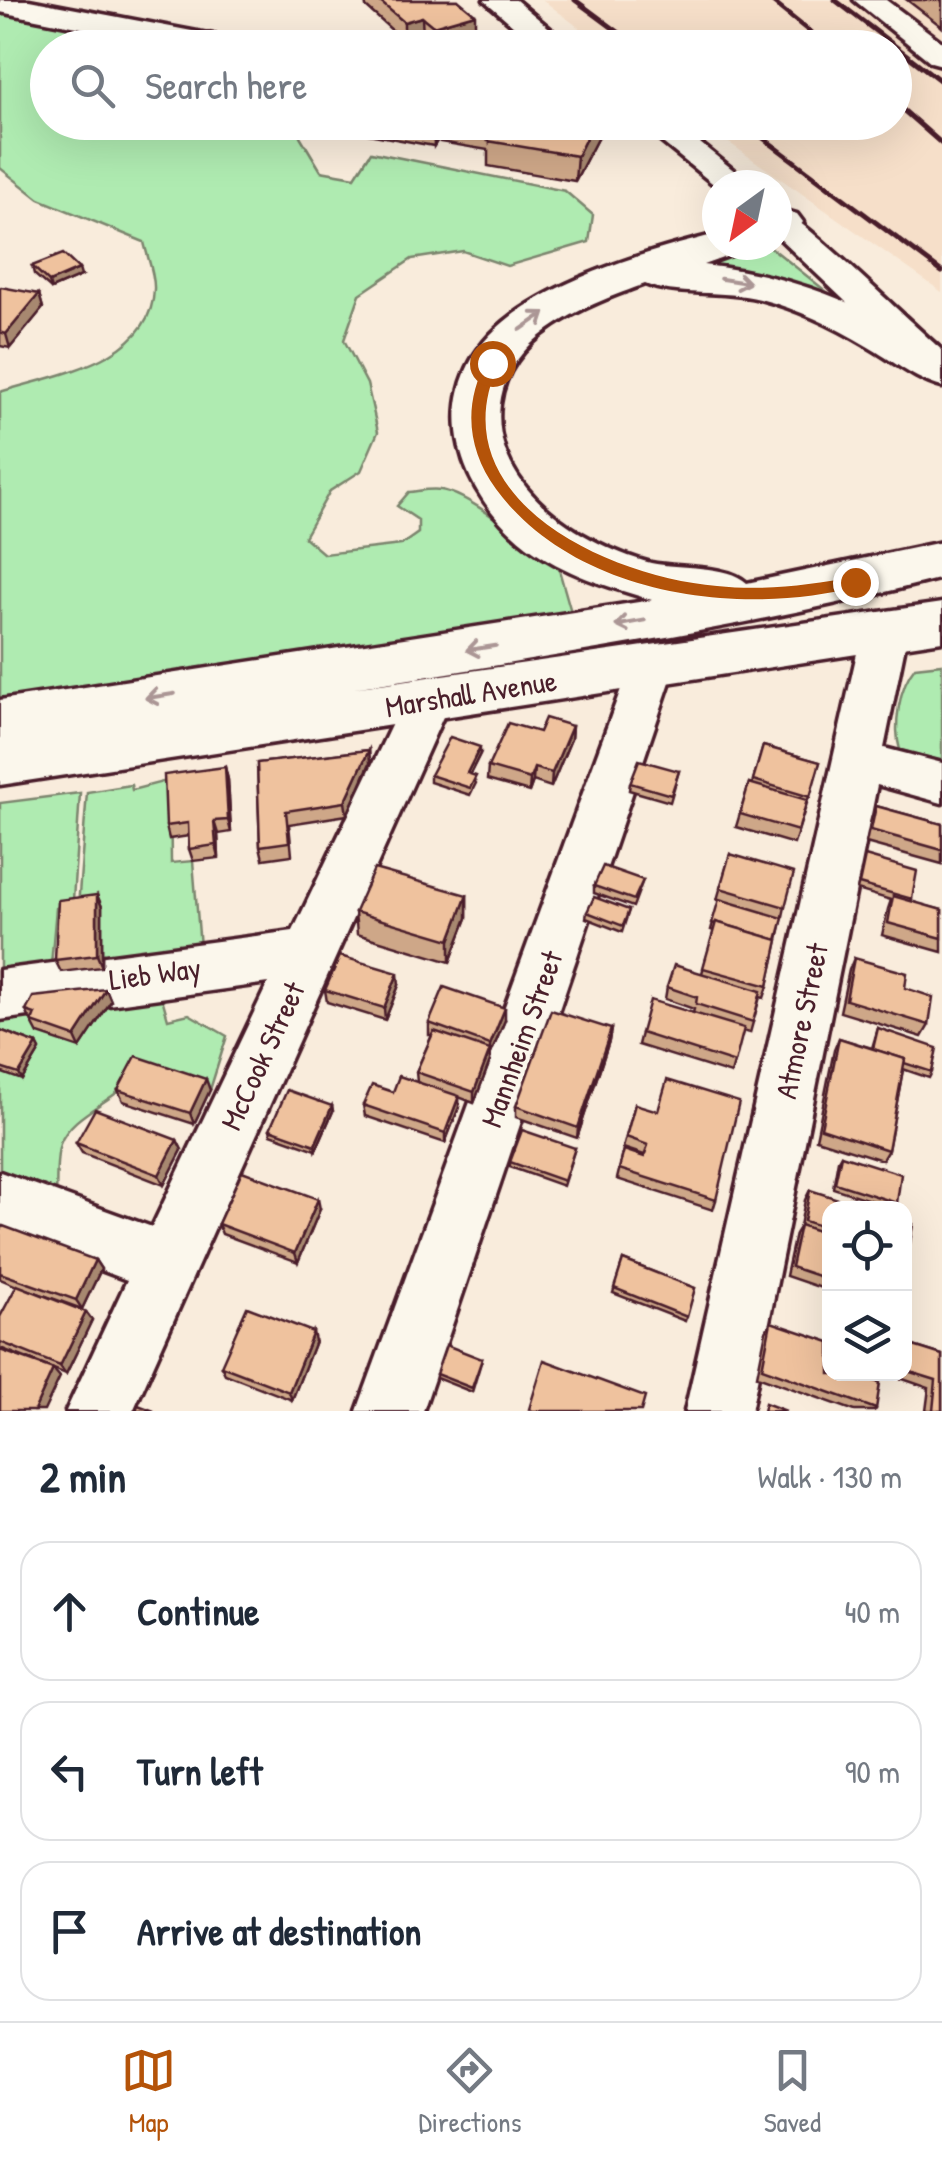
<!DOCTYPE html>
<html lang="en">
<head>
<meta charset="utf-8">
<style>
	:root { --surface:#fff; --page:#f6f6f7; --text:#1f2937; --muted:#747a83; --line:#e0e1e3; --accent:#b45309 }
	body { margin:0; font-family:"Patrick Hand",sans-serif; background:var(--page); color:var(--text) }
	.controls { position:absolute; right:30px; bottom:30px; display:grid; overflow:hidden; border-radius:20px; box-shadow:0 10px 40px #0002 }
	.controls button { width:90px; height:90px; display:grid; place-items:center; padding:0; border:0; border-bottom:2px solid var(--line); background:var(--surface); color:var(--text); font:50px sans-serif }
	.compass { position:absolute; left:702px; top:170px; width:90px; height:90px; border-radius:50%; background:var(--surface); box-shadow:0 10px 40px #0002; rotate:213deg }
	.stop { position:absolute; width:30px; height:30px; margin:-22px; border:8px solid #b45309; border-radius:50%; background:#fff }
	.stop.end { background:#b45309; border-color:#fff; box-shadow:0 2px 10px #0008 }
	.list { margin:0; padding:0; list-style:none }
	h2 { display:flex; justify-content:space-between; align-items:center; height:130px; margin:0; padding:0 40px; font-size:42px }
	h2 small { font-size:32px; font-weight:400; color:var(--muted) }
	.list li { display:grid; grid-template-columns:65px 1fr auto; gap:30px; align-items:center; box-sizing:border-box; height:140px; margin:0 20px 20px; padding:0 20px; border:2px solid var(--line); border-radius:30px }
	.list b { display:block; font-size:38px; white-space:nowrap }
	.list em { font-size:32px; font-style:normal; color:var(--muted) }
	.icon { flex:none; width:55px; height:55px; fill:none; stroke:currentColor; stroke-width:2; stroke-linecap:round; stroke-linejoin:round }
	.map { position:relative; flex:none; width:942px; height:1411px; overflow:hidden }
	.search { position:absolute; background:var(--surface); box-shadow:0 10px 40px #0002; left:30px; right:30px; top:30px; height:110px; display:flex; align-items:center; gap:25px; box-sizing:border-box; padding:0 35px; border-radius:55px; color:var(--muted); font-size:38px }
	.sheet { height:610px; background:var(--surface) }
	nav { display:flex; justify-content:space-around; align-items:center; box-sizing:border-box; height:140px; border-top:2px solid var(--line); background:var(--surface); font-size:28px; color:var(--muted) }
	nav a { display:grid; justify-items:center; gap:5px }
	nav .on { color:var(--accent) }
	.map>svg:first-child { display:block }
	.built { fill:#f6dfc9 }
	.green { fill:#afebb1; stroke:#7c856e; stroke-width:2.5 }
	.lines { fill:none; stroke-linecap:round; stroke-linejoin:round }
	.minor-casing { stroke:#4a1f2b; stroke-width:7 }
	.major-casing { stroke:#4a1f2b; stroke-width:7 }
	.minor { fill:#fbf7ec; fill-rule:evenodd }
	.major { fill:#fbf7ec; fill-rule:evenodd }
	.rail { stroke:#4a1f2b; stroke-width:5 }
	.wall { fill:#cea788; stroke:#4a1f2b; stroke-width:2.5 }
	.shaded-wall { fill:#a7886f; stroke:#4a1f2b; stroke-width:2.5 }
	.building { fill:#efc29e; stroke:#4a1f2b; stroke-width:2.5 }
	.oneway { stroke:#ab9695 }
	.route { fill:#b45309 }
	.labels { text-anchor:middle; stroke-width:8; stroke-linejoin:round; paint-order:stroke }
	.street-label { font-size:30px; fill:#4a1f2b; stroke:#fbf7ec }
</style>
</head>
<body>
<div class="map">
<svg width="942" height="1411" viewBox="0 0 942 1411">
	<rect width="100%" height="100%" fill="#f9ecdc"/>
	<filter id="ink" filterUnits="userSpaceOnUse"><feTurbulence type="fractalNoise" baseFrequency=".01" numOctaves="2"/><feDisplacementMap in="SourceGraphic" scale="20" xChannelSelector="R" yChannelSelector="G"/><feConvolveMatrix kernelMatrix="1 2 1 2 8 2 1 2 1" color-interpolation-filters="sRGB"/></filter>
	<g filter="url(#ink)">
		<!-- built -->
		<polygon class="built" points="543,0 942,0 942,292 701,123 894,122 894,48 604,47"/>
		<!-- green -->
		<g class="green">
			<path d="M0,14L105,34L103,47L48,48V122L299,123L300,136L321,171L355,177L371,152L565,191L593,215L589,242L507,266L463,251L412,259L360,294L344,340L367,384L378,432L361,471L330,491L304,537L324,554L401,545L418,533V520L397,506L409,492C419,491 431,488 441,490C473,495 525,544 557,563L577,633L0,722V392C54,375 152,361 154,289C155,275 147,256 144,242L39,199L0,168Z"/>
			<polygon points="751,245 768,245 832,296 699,267"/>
			<path d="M942,664V761L900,750C893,726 899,686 915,667Z"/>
			<polygon points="170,780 171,863 193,861 200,947 102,963 78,907 87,792 131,785 132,790"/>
			<polygon points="80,793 73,900 56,908 50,976 0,982 0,803"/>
			<path d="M160,991L168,1019L189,1014L227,1036L210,1090L141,1068C118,1103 73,1110 60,1144C55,1160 57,1184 56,1201L0,1185V1013Z"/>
		</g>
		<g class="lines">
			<defs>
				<g id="minor">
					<polygon points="0,0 29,0 234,39 249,48 185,48 0,12"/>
					<polygon points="484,0 516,0 573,48 539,48"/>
					<polygon points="854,0 886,0 942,42 942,65 931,62"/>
					<polygon points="637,122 674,122 752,185 717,187"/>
					<path d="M783,212C801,216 917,329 942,350V383L928,380L777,236V213Z"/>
					<polygon points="885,614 901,619 908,631 884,748 942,763 942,803 877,785 751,1411 685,1411 862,631 869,619"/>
					<polygon points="652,649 668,655 675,667 423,1411 357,1411 629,667 636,655"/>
					<polygon points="426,683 443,688 450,701 133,1411 66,1411 127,1280 0,1232 0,1172 152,1227 268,983 0,1020 0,970 293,931 409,688"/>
				</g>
				<g id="major">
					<polygon points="783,210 797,214 803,222 797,230 777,236 777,211"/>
					<path d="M717,234V245H740L734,254L703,265C791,274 868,306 942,353V387C915,380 892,360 867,346C834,326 798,309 760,299C726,290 672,296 645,284C587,305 509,334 500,404C490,487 582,545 651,563C678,569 727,564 747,583L942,542V578C749,628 550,657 353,688L942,603V641L0,785V700L652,600C609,587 564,574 527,546C460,495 427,403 490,335C539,283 648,251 717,234Z"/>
				</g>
			</defs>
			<!-- minor casing -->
			<use href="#minor" class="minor-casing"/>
			<!-- major casing -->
			<use href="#major" class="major-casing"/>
			<!-- minor -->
			<use href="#minor" class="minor"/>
			<!-- major -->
			<use href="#major" class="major"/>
			<!-- rail -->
			<g class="rail">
				<polyline points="575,0 640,48"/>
				<polyline points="770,0 830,48"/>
				<polyline points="835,0 942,82"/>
				<polyline points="894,102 942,144"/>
				<polyline points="742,122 942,272"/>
			</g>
		</g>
		<!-- wall -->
		<g class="wall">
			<polygon points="365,0 458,0 475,33 433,45 423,36 404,41 366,7"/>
			<polygon points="907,0 942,0 942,27 941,26"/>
			<polygon points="367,122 600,122 599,135 575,181 488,166 488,150 440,142 440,136 434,146 368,134"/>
			<polygon points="32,266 81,276 51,289 34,274"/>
			<polygon points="0,288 39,294 43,308 10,348 0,346"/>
			<polygon points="572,726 571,739 551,787 533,781 529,792 487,780 488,767 539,732"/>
			<polygon points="763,746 820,762 794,844 736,827 749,783 752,784"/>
			<polygon points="369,750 370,763 347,815 289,824 292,855 263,859 260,846 257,763"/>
			<polygon points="480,754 470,774 476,783 470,795 430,782 430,775"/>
			<polygon points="225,767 228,780 231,832 218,834 219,858 193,861 189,849 189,836 169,839 166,826"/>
			<polygon points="679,771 670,802 629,790 630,783"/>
			<polygon points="876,806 942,824 942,864 866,843 871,819"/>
			<polygon points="730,854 785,907 768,986 764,998 760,997 750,1033 743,1031 731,1074 638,1045 641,1033 693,1013 694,1009 665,999 667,987 702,973 714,931 711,930 719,901 717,900"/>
			<polygon points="865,856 912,899 911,902 942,910 942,952 882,935 888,909 891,900 857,890"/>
			<polygon points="643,880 633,907 594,893 594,886"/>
			<polygon points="97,895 102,907 102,967 61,972 55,960"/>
			<polygon points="467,895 467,918 450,962 357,934 355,912"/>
			<polygon points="629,910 622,932 586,918 587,912"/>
			<polygon points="854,958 905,988 929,1025 922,1037 840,1012 849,970"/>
			<polygon points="399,985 385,1020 327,1002 325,990"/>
			<polygon points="106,989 111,1001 80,1048 38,1034 26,1011"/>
			<polygon points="505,1020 490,1056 490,1061 474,1103 459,1097 459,1107 445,1143 365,1116 363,1105 417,1082 416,1072 432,1035 429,1035 429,1023"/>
			<polygon points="878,1028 932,1072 929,1078 903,1069 888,1150 882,1160 816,1139 834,1050 839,1038 872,1048"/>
			<polygon points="611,1029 609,1041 577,1138 516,1117 516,1106"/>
			<polygon points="0,1030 37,1044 40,1050 22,1080 0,1072"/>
			<polygon points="118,1090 210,1090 194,1124 123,1101"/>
			<polygon points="635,1104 716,1200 713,1210 617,1179 624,1150 644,1157 644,1155 623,1148"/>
			<polygon points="332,1106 333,1111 316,1150 271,1134 270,1129"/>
			<polygon points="177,1140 182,1150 164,1185 82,1153 76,1143"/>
			<polygon points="575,1148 563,1186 510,1167 510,1162"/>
			<polygon points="841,1155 897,1203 894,1208 833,1188 838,1160"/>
			<polygon points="810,1190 830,1208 830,1291 786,1276 795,1234 800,1226 805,1200"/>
			<polygon points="320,1209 298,1262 222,1234 218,1224"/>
			<polygon points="0,1232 95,1260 101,1269 82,1309 21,1287 86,1312 92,1320 66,1374 0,1348 0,1317 17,1286 0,1279"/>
			<polygon points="623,1260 695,1288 685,1321 613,1293"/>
			<polygon points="771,1322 830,1374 876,1409 874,1411 855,1411 757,1376 766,1331"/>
			<polygon points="315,1341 292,1400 225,1374 221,1366"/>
			<polygon points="907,1344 942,1355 942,1411 926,1411 929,1388 897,1377 897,1374 904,1374 904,1347"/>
			<polygon points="482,1359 472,1392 436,1378 436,1374"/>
		</g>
		<!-- shaded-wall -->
		<g class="shaded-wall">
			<polygon points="475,14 475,33 433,45 433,26"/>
			<polygon points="422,17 423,36 404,41 404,22"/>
			<polygon points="433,122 440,122 440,136 434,146"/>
			<polygon points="492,122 507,122 490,142 491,126"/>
			<polygon points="594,122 600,122 599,135 575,181 577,156"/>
			<polygon points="79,269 81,276 51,289 49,282"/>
			<polygon points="39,294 43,308 10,348 6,334"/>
			<polygon points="572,726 571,739 551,787 552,773"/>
			<polygon points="480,747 480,754 467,780 467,773"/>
			<polygon points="369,750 370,763 347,815 345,802"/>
			<polygon points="225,767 228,780 231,832 228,820"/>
			<polygon points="534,768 533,781 529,792 530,779"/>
			<polygon points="214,821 218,834 219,858 216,845"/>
			<polygon points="97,895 102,907 102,967 97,955"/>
			<polygon points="467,895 467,918 450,962 450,940"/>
			<polygon points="398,973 399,985 385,1020 384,1008"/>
			<polygon points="106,989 111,1001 80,1048 75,1037"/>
			<polygon points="505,1008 505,1020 490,1056 490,1045"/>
			<polygon points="611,1029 609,1041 577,1138 578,1128"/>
			<polygon points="37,1044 40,1050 22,1080 19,1074"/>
			<polygon points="490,1050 490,1061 474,1103 474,1092"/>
			<polygon points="206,1079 210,1090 194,1124 190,1113"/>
			<polygon points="459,1096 459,1107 445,1143 445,1133"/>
			<polygon points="332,1106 333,1111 316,1150 315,1145"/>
			<polygon points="177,1140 182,1150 164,1185 159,1175"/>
			<polygon points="318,1199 320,1209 298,1262 295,1253"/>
			<polygon points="95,1260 101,1269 82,1309 76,1300"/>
			<polygon points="86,1312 92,1320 66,1374 60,1366"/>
			<polygon points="313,1332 315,1341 292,1400 289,1392"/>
			<polygon points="53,1369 60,1377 44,1411 34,1411"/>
		</g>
		<!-- building -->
		<g class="building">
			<polygon points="378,0 458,0 475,14 433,26 422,17 404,22"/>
			<polygon points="472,122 492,122 491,126"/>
			<polygon points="499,122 594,122 577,156 488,141"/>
			<polygon points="63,254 79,269 49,282 32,266"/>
			<polygon points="1,287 39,294 6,334 0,332 0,288"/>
			<polygon points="545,718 572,726 552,773 534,768 530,779 488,767 508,723 539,732"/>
			<polygon points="450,737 480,747 467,773 476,776 470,788 430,775"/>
			<polygon points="763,746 820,762 810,797 753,780"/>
			<polygon points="369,750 345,802 286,811 289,842 260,846 257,763"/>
			<polygon points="639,760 679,771 671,795 630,783"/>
			<polygon points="225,767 228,820 214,821 216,845 189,849 188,823 166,826 164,775"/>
			<polygon points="749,783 807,800 798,831 740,814"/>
			<polygon points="876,806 942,824 942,850 871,830"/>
			<polygon points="730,854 794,873 785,907 720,888"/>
			<polygon points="865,856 917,871 912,899 859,884"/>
			<polygon points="603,866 643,880 634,900 594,886"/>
			<polygon points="374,869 467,895 450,940 355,912"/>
			<polygon points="97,895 97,955 55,960 58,900"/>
			<polygon points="893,896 942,910 942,938 888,923"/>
			<polygon points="594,897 629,910 623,926 587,912"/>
			<polygon points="719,899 783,918 777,940 716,922 715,924 712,923"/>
			<polygon points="716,922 778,940 768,986 703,968"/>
			<polygon points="340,956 398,973 384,1008 325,990"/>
			<polygon points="854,958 907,973 905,988 933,997 929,1025 846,1000"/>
			<polygon points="674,965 761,991 753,1022 696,1004 697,997 667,987"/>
			<polygon points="444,987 505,1008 490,1045 429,1023"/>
			<polygon points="106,989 75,1037 32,1022 35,1014 26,1011 33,997"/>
			<polygon points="650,1000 744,1028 735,1063 641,1033"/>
			<polygon points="551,1010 611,1029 578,1128 516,1106"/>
			<polygon points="878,1028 937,1048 932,1072 904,1063 905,1059 873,1049"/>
			<polygon points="0,1030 37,1044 19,1074 0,1068"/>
			<polygon points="434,1031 490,1050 474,1092 416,1072"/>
			<polygon points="839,1038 905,1059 888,1150 821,1128"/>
			<polygon points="136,1056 206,1079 190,1113 118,1090"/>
			<polygon points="399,1076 459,1096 445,1133 363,1105 372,1085 393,1092"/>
			<polygon points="667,1080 739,1102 716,1200 619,1169 624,1150 644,1157 648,1145 626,1137 635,1104 658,1111"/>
			<polygon points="287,1090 332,1106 315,1145 270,1129"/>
			<polygon points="95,1109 177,1140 159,1175 76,1143"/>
			<polygon points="522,1130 575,1148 564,1181 510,1162"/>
			<polygon points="841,1155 901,1174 897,1203 835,1183"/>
			<polygon points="242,1171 318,1199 295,1253 218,1224"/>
			<polygon points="810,1190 866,1208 830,1208 830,1229 804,1221"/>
			<polygon points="904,1221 913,1224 908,1255 904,1254"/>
			<polygon points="800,1225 830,1235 830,1280 791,1267"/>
			<polygon points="3,1226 95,1260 76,1300 0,1273 0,1232"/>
			<polygon points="623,1260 695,1288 687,1317 614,1288"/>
			<polygon points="17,1285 86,1312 60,1366 0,1342 0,1317"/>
			<polygon points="247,1307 313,1332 289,1392 221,1366"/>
			<polygon points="771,1322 830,1342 830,1374 853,1374 880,1383 876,1409 762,1368"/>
			<polygon points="907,1344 942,1355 942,1411 933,1411 936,1380 904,1370"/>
			<polygon points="446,1345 482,1359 472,1388 436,1374"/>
			<polygon points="0,1350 53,1369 34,1411 0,1411"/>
			<polygon points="544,1360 645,1397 641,1411 533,1411 529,1409"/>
			<polygon points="765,1403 786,1411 763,1411"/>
			<polygon points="138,1405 154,1411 136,1411"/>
		</g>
		<!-- one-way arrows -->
		<defs><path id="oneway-shaft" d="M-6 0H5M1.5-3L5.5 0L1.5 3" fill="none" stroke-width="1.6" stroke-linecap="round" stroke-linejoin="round" transform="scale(2.5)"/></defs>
		<g class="oneway">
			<use href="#oneway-shaft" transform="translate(735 281) rotate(9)"/>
			<use href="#oneway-shaft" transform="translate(533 321) rotate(-35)"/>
			<use href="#oneway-shaft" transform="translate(630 623) rotate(170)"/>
			<use href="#oneway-shaft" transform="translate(481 648) rotate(171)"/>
			<use href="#oneway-shaft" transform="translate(160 696) rotate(171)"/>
		</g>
	</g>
	<!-- route -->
	<path class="route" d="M487,360L499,363C436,498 608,577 717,586C764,591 809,585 855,577L862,582L860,586C739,618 574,595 496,489C467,449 463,404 487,360Z"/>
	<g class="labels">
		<!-- street labels -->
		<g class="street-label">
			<text transform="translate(471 694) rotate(-9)" y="10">Marshall Avenue</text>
			<text transform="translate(155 974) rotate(-8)" y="10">Lieb Way</text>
			<text transform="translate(802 1021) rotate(-78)" y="10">Atmore Street</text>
			<text transform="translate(522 1039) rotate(-70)" y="10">Mannheim Street</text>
			<text transform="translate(263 1056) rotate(-65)" y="10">McCook Street</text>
		</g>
	</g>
</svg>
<div class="controls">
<button><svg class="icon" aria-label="locate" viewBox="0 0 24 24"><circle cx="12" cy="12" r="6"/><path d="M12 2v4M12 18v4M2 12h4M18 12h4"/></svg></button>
<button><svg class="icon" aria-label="layers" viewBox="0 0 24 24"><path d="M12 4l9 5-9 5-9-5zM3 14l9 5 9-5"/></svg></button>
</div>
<svg class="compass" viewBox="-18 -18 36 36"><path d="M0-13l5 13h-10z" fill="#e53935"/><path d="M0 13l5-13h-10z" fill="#747a83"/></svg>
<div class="stop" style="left:492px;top:363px"></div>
<div class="stop end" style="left:855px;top:582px"></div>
<div class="search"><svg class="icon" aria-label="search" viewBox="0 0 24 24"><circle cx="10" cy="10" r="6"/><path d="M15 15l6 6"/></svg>Search here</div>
</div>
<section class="sheet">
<h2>2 min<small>Walk · 130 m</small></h2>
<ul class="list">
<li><svg class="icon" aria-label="ahead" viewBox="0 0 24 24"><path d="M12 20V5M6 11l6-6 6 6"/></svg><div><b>Continue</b></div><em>40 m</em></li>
<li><svg class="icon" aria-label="left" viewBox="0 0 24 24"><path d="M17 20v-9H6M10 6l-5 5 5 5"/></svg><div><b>Turn left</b></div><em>90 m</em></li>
<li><svg class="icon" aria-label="arrive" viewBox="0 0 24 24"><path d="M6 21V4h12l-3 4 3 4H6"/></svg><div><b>Arrive at destination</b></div></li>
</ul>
</section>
<nav>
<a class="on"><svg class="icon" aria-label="map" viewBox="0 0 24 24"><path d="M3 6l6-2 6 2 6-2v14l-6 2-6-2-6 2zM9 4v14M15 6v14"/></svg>Map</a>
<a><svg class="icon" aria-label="directions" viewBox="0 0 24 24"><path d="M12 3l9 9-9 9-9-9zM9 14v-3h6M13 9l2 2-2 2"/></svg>Directions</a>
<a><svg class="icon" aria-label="saved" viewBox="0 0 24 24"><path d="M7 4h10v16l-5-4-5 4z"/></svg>Saved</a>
</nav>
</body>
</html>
